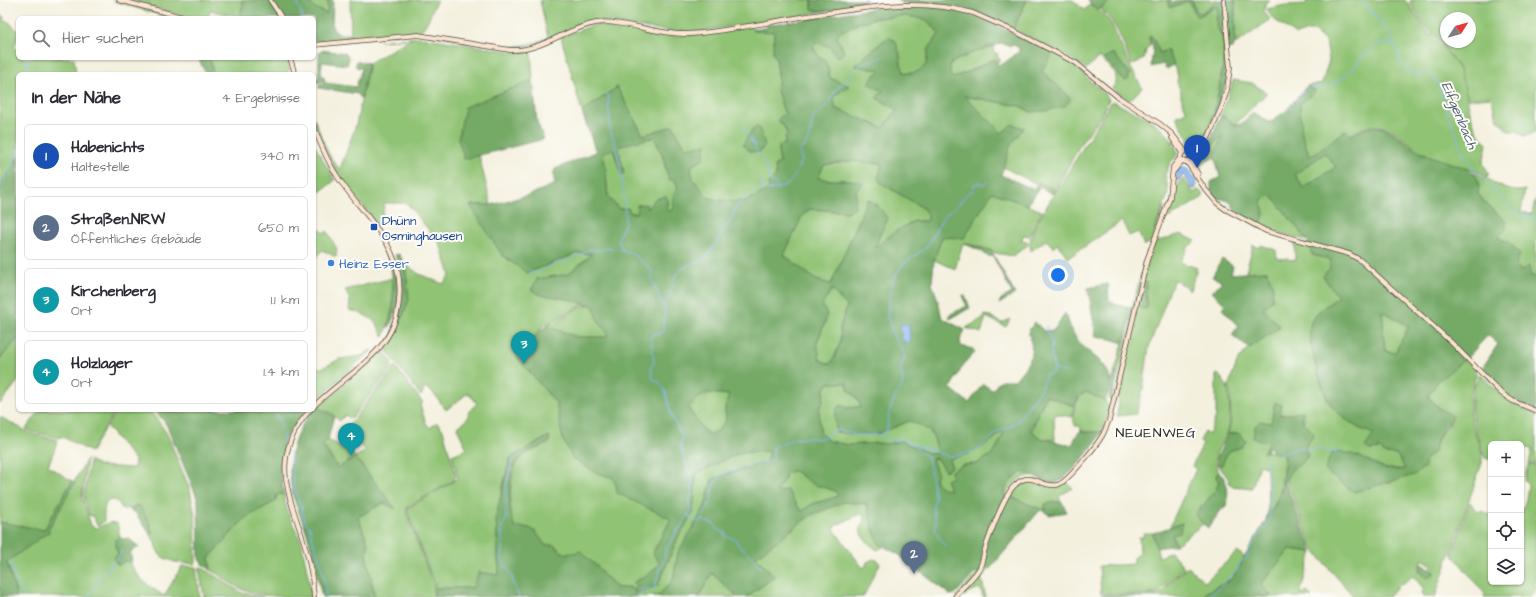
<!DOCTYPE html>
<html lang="de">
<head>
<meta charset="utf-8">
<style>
	:root { --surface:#fff; --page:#f7f7f7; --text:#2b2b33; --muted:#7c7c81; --line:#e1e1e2; --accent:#d1495b }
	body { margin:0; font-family:"Architects Daughter",sans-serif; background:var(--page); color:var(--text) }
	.controls { position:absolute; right:12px; bottom:12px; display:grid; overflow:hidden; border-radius:6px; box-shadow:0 1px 3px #0004 }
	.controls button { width:36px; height:36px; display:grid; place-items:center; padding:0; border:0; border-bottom:1px solid var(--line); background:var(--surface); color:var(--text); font:20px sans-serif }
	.compass { position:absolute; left:1440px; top:12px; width:36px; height:36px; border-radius:50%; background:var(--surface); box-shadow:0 1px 3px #0004; rotate:54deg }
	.you { position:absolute; left:1058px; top:275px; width:14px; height:14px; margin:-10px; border:3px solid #fff; border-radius:50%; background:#1a73e8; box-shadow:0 0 0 6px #1a73e833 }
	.badge { display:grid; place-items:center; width:26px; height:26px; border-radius:50%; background:var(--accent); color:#fff; font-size:13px; font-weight:700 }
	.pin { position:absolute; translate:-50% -33px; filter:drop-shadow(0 1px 2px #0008) }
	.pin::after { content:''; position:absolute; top:21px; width:14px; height:12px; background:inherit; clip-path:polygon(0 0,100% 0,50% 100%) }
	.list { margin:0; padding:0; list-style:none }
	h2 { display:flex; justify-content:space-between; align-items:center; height:52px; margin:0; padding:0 16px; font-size:17px }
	h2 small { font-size:13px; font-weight:400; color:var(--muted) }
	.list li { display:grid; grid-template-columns:26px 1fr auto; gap:12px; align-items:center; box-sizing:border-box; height:64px; margin:0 8px 8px; padding:0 8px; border:1px solid var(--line); border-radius:6px }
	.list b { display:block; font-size:15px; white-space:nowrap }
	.list p { margin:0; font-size:13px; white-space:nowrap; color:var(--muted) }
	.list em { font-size:13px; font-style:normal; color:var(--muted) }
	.icon { flex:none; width:22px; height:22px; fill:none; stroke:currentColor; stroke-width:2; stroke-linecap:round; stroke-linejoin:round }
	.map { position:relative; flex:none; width:1536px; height:597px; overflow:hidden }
	.search { position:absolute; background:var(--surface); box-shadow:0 1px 3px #0004; left:16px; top:16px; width:300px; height:44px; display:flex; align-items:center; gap:10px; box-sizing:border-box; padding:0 14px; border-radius:6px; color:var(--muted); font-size:15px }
	.panel { position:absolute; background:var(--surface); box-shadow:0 1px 3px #0004; left:16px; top:72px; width:300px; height:340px; border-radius:6px }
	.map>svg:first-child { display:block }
	.green { fill:#91c374; stroke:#5e7750; fill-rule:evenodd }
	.forest { fill:#74a966; stroke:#506a48; fill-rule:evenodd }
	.water { fill:#87b7f2; stroke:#59718e }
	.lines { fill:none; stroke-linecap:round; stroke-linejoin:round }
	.stream { stroke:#87b7f2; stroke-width:1 }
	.secondary-casing { stroke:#494946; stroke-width:5.5 }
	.secondary { stroke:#fce5cf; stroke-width:4 }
	.transit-dot { fill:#1a4fb4; stroke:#fdfcf7; stroke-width:1.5 }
	.shop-dot { fill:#3f7fe0; stroke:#fdfcf7; stroke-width:1.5 }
	.labels { text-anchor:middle; stroke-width:4; stroke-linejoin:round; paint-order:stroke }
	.transit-label { font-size:13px; fill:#164399; stroke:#fdfcf7; text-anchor:start }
	.shop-label { font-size:13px; fill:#366cbe; stroke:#fdfcf7; text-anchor:start }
	.water-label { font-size:14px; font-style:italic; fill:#4b5c71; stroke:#fdfcf7 }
	.neighbourhood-label { font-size:14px; letter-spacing:1px; fill:#2b2b2b; stroke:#fdfcf7 }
</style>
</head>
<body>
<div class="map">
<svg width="1536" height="597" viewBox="0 0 1536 597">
	<rect width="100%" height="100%" fill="#fdfcf7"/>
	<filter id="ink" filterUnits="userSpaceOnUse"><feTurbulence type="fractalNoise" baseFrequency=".025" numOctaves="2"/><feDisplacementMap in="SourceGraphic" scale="8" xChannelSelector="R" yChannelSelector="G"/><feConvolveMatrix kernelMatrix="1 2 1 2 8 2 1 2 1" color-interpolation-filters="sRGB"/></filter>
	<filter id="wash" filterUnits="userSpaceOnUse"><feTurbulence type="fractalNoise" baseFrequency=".012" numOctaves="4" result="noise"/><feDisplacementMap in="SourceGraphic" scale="16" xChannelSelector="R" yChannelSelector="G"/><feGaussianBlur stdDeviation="0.9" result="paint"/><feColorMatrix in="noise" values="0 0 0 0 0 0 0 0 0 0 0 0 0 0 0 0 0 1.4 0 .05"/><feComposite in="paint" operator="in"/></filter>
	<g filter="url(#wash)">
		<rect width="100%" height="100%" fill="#f4f0de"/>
		<!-- green -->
		<g class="green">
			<polygon points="126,0 242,0 243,5 239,16 222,13 210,10 208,18 192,18"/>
			<polygon points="314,0 328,0 328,14 315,8 310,3"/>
			<path d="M350,0H437C432,9 428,26 419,32L343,40V38L347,39L351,38Z"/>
			<polygon points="540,0 812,0 812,9 818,11 854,5 853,7 702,31 685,32 682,29 682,33 675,32 601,21 583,25 531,46 515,48 427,34 426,33 510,47 531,44 548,38"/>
			<path d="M1027,0H1073L1084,10L1090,4L1106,17L1112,25L1129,64L1142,88L1129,101L1112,88C1124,75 1108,66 1099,57L1086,69L1067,56L1013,29Z"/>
			<path d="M1111,0H1167L1170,8L1187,1L1191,3L1196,16L1198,17L1216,6C1218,13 1216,17 1216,24C1216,29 1223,34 1223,40C1226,60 1216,113 1207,131C1204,137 1196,141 1190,143L1176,116L1185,113L1186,110L1181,97V92L1177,82L1178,76L1167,50L1160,53L1152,37H1149L1150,46L1146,50L1144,59L1131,65C1124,45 1117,22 1100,9Z"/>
			<polygon points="1192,0 1216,0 1212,5 1202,13 1197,12"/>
			<polygon points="1235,0 1270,0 1265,5 1264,11 1270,20 1237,43 1235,43"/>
			<path d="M1307,0H1405L1407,2C1415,15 1424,28 1434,39C1442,48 1452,56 1458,68C1471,93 1465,123 1487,144L1483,164L1489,173L1487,177L1479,172C1460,166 1438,161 1420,151C1406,143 1396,128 1379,126C1368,124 1358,131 1350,135L1346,131L1310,157L1302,135L1299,104L1316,91L1307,86L1322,83L1329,60L1326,42L1314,31H1308L1296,35L1272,18L1267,9L1285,5L1306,4Z"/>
			<path d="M1411,0H1536V133L1524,136L1517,131H1508L1497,118L1491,97L1468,99L1458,67L1446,50L1422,22L1410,3ZM1446,18H1470V42H1446Z"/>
			<polygon points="113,1 126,3 180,18 170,18"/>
			<polygon points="0,15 4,17 3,21 9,22 18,31 18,37 14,47 18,51 18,58 74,58 76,74 18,74 18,158 0,187"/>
			<path d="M905,16C923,19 928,18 939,34L928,50L926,64L922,70L912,73H904L901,67L900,52L888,37L854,66L882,70L883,91L876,98L897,109L883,128L835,108L834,96L848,86L830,78L828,66L818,56L813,47L817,42L830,47L837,57L845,53L837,38L840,32L859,23L876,18Z"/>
			<path d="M603,24L677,36L692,35L750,27L753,28V31H774L773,53L776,58L779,81L776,87L782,106L785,114L780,124L784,126L787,134L785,137V145L778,151L780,163L775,165C775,169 777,174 776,178C772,190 756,200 744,202C733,204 720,200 709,198L693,179L686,149L673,126L643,135L617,88L582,112L561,37L591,26Z"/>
			<path d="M420,37L515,52L530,49L531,51L533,80L465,107L464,159L479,155L491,205H471L527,273L578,253L592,254L568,274L537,279L557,298L568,299L586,303L543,326L517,357L556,403L597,473L612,477L616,485L654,510L671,519L653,552L660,564L648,575L635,582L658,585L678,537L693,513L696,474L739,453L771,450L766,461L712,479L705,507L678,553L673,580L658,596L630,597L637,594L630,587L617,588L610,580L602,574L600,569L580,552C567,556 564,555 554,545L545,546L515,527C505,509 511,481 516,462L529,452L549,443V436L510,458L496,516L499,575L472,588H435V584L430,573L408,513V508L454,481L458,477L452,455L467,449L457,428L468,418L470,410L477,403L468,393L446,410L433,393L425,387L421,396L384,347L401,321L409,299L405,264L419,274L443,284L450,275L440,244L407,203H384L383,213L378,226L336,171L327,154L314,122V118C320,132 328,159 340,169L356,125L369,63L412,38L380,41Z"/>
			<path d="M995,46L993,52L998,54L997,56L1001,61L997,62L994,59L970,71L952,78L950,73V64C964,56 979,50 995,46Z"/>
			<polygon points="1053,53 1077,65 1089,80 1099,88 1109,99 1101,116 1081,143 1055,190 1039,182 1037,184 1003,167 1011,144 1024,128 1002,134 964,96 1020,106 1031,112 1071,99 1042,71"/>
			<polygon points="210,58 286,58 290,69 288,70 289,74 213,74"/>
			<polygon points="1233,80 1252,83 1267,93 1235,125 1226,117 1221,115 1231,88"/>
			<path d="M1112,101C1138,115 1157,118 1175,144L1172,142L1177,150L1176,157L1170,163L1165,175L1168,189L1167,197L1154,230L1165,207L1152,241L1144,246L1138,232L1129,236L1122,221L1068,258L1058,244L1054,248L1046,240L1031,251C1027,239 1035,228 1040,217Z"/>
			<polygon points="1223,135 1215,157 1198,166 1196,165 1194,161 1196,153 1199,151 1201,153 1209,148"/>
			<path d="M654,137L663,156L665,168L678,186L673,197V211L667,210V197L655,199C648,209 643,213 631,213L628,208L619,209L608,196L605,164L602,153L613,148L621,174L624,172L618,147C630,142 641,141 654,137Z"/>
			<polygon points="314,144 332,175 331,176 331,177 333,177 335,179 333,182 314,196"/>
			<polygon points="1325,153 1336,167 1303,188 1295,174"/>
			<path d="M852,161L882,164L878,178L881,183L923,208L928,216V221H914L896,231L875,248L880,234L888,219L868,199L861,213H862L831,284L816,280L784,255L802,216L810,209L847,212L855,207L856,191L862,183C848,177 832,182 817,178L824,165Z"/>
			<path d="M1473,172C1490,178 1506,195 1525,190L1521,212L1532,214L1535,200L1536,199V277C1517,275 1507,252 1497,238L1506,221L1487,205L1478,194L1479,184Z"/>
			<polygon points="1184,179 1193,193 1198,190 1203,193 1203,197 1171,217 1166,217 1180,182"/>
			<polygon points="992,192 1042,211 1029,236 1023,235 1022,240 1028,242 1028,245 1013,256 995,253 994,251 963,243 955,269 934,260 942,237 964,238"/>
			<polygon points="1271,195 1308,241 1260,227 1264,214 1261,200"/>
			<polygon points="314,224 324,233 327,231 337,249 336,257 322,250 314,260"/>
			<path d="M1181,234L1196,241L1189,246L1180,262L1197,268L1190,290L1174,279L1149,347L1143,389L1136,414L1117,416L1119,402L1116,395L1137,305L1147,308C1148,298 1145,291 1144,282C1143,273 1151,251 1155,242Z"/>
			<path d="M1295,241L1310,245L1312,255L1330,259V268L1323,276L1338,297L1318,312L1311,323V345L1315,365L1327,400L1358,428L1374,434L1366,447L1370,450L1380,449L1386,454L1397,455L1405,469H1387L1358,456L1328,461L1414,475L1426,458L1435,451C1437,439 1440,432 1450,425L1439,408L1428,396L1438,381L1465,358L1477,371L1470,395V412L1472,424L1482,454V463L1435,597H1423L1421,593L1424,589L1413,576L1396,588L1388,597H1354L1313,550L1286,479C1290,470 1294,467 1303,462L1305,448L1314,433L1303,422V412L1292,414L1280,415L1270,442L1264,452C1269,451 1285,451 1285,460C1285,463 1283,465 1283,469C1282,491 1278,500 1266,519L1268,511L1267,468L1259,465L1252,488L1231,486L1228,478L1218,465H1222C1227,452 1228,450 1242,447L1238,433L1228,434L1231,421L1230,394L1228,387L1238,360L1249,348L1279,327L1263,308L1267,271L1246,272L1253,245L1260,248L1261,245L1276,250L1277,258L1295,260ZM1423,559L1431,565L1434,573L1429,577L1419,570L1421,562Z"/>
			<polygon points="1147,251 1148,253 1118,374 1114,373 1123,343"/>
			<path d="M393,278V308L384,337C381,333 380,329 377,325C371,316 359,313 349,310L350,300L345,290Z"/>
			<polygon points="831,289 847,306 840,328 841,340 831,365 820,360 817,342 826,320 825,319 827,315 822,305"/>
			<polygon points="591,304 598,314 599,322 608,333 606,337 577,337 547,326 581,307"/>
			<polygon points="1382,311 1409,326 1395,353 1385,351"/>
			<polygon points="985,315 990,316 1002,323 1010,319 1006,327 986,317 981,333 966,328 980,320"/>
			<polygon points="18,338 18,381 0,404 0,359"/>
			<path d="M372,350C354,367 334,385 314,401V362L317,366L315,368H322L340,359L361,356Z"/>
			<polygon points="382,350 392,362 391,368 351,419 345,415 340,421 328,411 320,410 317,406 374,359"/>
			<polygon points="395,366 423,403 420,405 426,423 430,428 437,422 443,430 456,476 453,481 407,507 407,514 429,574 434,585 433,595 434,597 375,597 367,559 368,543 358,517 383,503 395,508 356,458 338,468 322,444 328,440 338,445 345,443 355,457 366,451 356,440 348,427"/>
			<path d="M1218,374C1221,378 1225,382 1227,387C1230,396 1231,422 1228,431C1222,447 1210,454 1219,472L1216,475L1219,482L1216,490L1195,515L1203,524L1176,545L1172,535L1182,523L1169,528L1196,469L1192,466L1203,444L1200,441L1205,431L1209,435L1216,416V375Z"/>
			<path d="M1479,375H1481C1499,393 1511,405 1536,413V464H1529L1532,449L1521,447V444H1491V460L1485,458C1475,430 1464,403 1479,375Z"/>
			<path d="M829,383H847L849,391L856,397L861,407L837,408L894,428L909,421C930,427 934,433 937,454L928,453L901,441L887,444L878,443L848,445L828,441L820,432L819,409L823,401L824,390Z"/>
			<path d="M1086,392L1105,401L1110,408L1102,432H1085L1081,431V429L1080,426H1075C1071,414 1075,398 1086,392Z"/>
			<polygon points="708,393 729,395 725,408 726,420 716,433 709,434 704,431 688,408 698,398"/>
			<polygon points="1047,396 1074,406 1072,417 1057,414 1054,417 1055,440 1038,438 1032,431 1038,414"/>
			<polygon points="40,410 115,410 91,452 61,436 60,438 33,432 26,429"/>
			<path d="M117,410H149L159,422L167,434L190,490L195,516L196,563L195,564L175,562L164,558L160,555L156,548L155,542L150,534L152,532C150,522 144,514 137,505L128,510L127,508L123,510L118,502C103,495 104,511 104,521L98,526L96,524L94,517L89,515L84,496L90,460L99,466L134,468L135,460L107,427Z"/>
			<polygon points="0,417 32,434 58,440 48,466 72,481 44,530 0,522"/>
			<path d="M1002,432L1004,433L994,453L976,464L962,465L952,477L951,490C929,487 938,473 932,459L936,458L946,471L949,459C970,455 986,446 1002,432Z"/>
			<path d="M87,459L82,497L91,525L95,528H98L105,524L113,522L114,524L117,523L120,536L116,539L125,561L130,562C138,580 149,586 164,596L182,566L196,567L200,597H17L7,562L49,531L47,530Z"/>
			<polygon points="1528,465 1536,466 1536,590 1530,597 1484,597 1485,594 1452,554 1470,502 1477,511 1480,512 1482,511 1491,515 1491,582 1521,582 1521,515 1526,499 1528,485 1524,481"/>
			<polygon points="792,471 795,471 813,484 833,490 838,494 836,497 812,504 801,512 787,490 776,492 785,478 785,474"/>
			<path d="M1022,472L1039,476L1047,481L1064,479C1061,481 1058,483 1053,483C1047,483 1041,479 1035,477C1022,473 1011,485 1006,495L1004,494C1007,484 1012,477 1022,472Z"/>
			<polygon points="1026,481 1061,485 1067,482 1073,488 1061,495 1059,498 1062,502 1054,502 1044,507 1045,512 1009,496 1015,487"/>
			<path d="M279,494L284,495L287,511L301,541L310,585L311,597C290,597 262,597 243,590C232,585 221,576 211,570L209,558L245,518L276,501V496Z"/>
			<path d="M844,502L867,504C870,515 874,541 883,547L877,550C868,543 853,533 865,520L863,515L860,514C856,516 836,525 834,527L835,531L863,568L865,567L867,562L873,559L877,560L880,564L863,597H747L775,576L755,557L811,515Z"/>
			<polygon points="1143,533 1153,533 1159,557 1171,552 1185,568 1172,578 1160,591 1154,594 1101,594 1099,566 1134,564 1134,558 1140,551 1139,537 1144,537"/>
			<polygon points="1290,549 1312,552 1300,594 1307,592 1312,597 1262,597 1271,596 1261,584"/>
			<path d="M1238,551L1245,558L1232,579L1205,593L1204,597H1096C1114,593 1143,597 1158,594C1164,592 1167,585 1171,581C1176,576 1183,572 1188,567L1205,582Z"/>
			<polygon points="201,567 242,593 264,597 204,597 199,568"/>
			<polygon points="711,573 738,597 699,597"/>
			<polygon points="978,573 981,577 986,597 983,597 980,588 966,593 966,595 956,597"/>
		</g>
		<!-- forest -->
		<g class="forest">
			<polygon points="242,0 314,0 310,3 315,8 327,14 328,0 333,0 332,28 340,34 350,34 351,38 348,39 344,38 343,40 339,41 335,38 333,41 318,43 314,41 314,18 247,18 239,16 243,5"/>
			<path d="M812,0H826V2L829,0H867C854,5 825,14 812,9Z"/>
			<polygon points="897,0 1027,0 1013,29 984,15 958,7 925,3 903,3"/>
			<polygon points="1087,0 1111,0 1098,11"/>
			<path d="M1167,0H1171L1172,3L1182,0H1192L1197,12L1202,13L1212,5L1216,0H1235V43L1233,48L1226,49L1227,80L1210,132L1206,138L1195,147L1190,143C1196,141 1204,137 1207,131C1217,113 1226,61 1223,41C1223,34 1216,30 1216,24C1216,17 1219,13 1216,6L1198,17L1196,16L1190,3L1187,1L1170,8Z"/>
			<path d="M919,6L954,10L979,17L1053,53L1042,71L1071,99L1065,106L1046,111L1031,112L1020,106L964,96L1002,133L1012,124L1024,128L1011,144L1001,175L1033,189L1039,182L1055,190L1053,194L1040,187L1028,205L992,192L964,238L942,237L934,260L932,284L937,297L942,318L965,330L960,340L961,346L973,349L975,353L966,361L950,388L969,403L983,384L992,390L1001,380H1015C1030,361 1036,356 1028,331L1035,322L1044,331L1054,330L1065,313C1069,321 1071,331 1076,338C1094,362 1121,364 1105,401L1086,392L1080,395L1074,406L1046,395L1031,429L1038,438L1071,445C1076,441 1074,435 1081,431L1085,432H1102C1095,444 1067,483 1054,482C1048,482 1044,479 1040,477C1034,474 1027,474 1022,472C1012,477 1007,485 1004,494L1041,509L981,579L979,574L976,572L955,594L950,595L898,554L879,544L872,526L867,504L844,502L811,515L755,557L775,576L747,597H738L712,573L699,597H654L658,596L673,580L678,553L705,507L712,479L766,461L770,451L739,453L696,474L693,513L678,537L658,585L630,597H434L435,588H472L479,572L499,575L496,517L510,458L550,436L549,443C540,447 522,453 516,462C508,472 508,515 515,527C535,527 534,529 545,545H554C564,555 567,555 580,551L600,569L602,574L610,580L617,588L630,587L636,594L634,582L648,575L660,564L653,553L671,519L617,493L616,485L612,477L597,473L573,459L563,440L556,403L517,357L541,330L547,326L577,337H606L608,335C607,330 602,327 599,322C596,315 597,311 591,304L588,305L568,299L541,295L531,290L537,279L568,274L592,254L578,253L527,273L502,255L470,205H491L529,195L555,184L553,175L555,169L596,152L582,112L617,87L643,135L673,126L686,148L706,144L703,160L691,166L693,179L709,198C739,203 744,205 770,188L767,184L776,177L775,165L780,163L778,151L779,146L785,144V137L787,134L784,126L778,121L779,118L785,114L782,106L776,87L779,81L776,58L773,53L774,32L753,31V28H767V25L877,8ZM905,16C923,19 928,18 939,34L928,50L926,64L921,70L912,73H904C900,63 900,52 896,41L888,37L854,66L881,70L872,78L869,84L883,91L876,98L885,102L897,110L883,128L835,108L834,96L849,86L830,78L825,59L818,56L813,47L817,42L830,47L837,57L845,53L837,38L840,32L859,23L876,18ZM1001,43L1011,47L1012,44L1019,48V52C1012,56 1007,62 999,66L994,59L970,71L952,78L950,73V64C960,58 971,53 983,49C989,47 995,46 1001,43ZM654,137L663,156L669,180H675L678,186L673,197V211L667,210V197L665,196L655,199L647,209L646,204L637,205L638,213H631L628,208L619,209L608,196L605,164L603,153L613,149L621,175L624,173L618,147C630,142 641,141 654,137ZM852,161L882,164L878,178L881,183L923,208L928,216V221H914L896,231L875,248L880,234L888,219L879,207L868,199L861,213L862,214L831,284L816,280L784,255L802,216L810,209L847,212L855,207L856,191L863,183C848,177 832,183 818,178L824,165ZM832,289L847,306L840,328L841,340L835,357L830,364L820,360L817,342L826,320L825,319L827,315L822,305ZM829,383H847L849,391L856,397L861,407L846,408L842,405L837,408L835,415L836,432L853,434H877L909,421L918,424L932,433L935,439L937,454L928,453L901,441L887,444L878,443L848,445L828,441L820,432L819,409L823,401L824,390ZM708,393L729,395L725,408L726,420L716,433L709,434L704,431L688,408L698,398ZM1002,432L1004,433L994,453L976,464L962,465L951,471L952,477L946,480L950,490C943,489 937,485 934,478L938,475L932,459L936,458L945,471L952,467L949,459C971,455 986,446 1002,432ZM792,471H795L813,484L833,490L838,494L836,497L812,504L801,511L787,490L776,492L785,478V474Z"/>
			<polygon points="1150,36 1152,36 1160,53 1167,50 1174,64 1167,69 1163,64 1151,67 1153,48 1149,37"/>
			<polygon points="321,50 345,53 349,58 347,65 322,62 321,75 324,77 325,81 314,83 314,80 318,79 319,53"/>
			<polygon points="1113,53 1130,74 1127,76 1129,79 1125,81 1104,58"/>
			<polygon points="198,58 210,58 213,74 206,74"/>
			<polygon points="356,61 369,63 361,99 358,94 319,88 319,85 326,83 356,87 362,68 356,67"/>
			<polygon points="533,80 537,122 544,139 464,159 458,139 465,107"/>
			<path d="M1307,86L1316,91L1300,104L1302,135L1310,157L1346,130L1350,136C1359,131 1369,126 1379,127C1396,130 1406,145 1420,152C1434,159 1461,164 1472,172C1479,177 1479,186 1478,194L1487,205L1506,221V229L1498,238L1509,242L1520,254L1516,265L1520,271L1529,266L1531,276L1536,277V410L1513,400L1500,390L1481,370L1498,344L1488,335L1468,357L1438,381L1428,396L1439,408L1453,416C1449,426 1446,425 1441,432C1437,438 1436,444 1435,451L1426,458L1425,467L1414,475L1354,492L1325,471L1328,461L1331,454C1350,447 1369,463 1386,469C1391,470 1400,470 1405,469L1397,455L1386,454L1380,449L1370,450L1365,447L1374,434C1359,429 1346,421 1335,410C1323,398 1305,338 1311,322C1316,311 1329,304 1338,297L1323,276L1330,268V259L1312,255L1308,241L1271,195L1261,200L1264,214L1260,227L1241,216L1232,206V203L1223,199H1216L1211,191V182L1220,177L1215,157L1222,136L1209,148L1201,153L1199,151L1209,142L1221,115L1226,117L1235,125L1241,124L1253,112L1269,122L1285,112ZM1325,153L1336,167L1303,188L1295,174ZM1382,311L1409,326L1395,353L1385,351Z"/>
			<polygon points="756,126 759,128 765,145 760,152 751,152 743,145 747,137"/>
			<polygon points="18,158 18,338 0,359 0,187"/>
			<path d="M963,243L992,251L993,254L1015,294L999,304L1001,299L1012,293L993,256C989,257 985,256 983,252Z"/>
			<path d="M388,254C398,259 399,291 398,301C397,310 393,320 389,328L388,326C396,303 394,280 388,257L386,255Z"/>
			<path d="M399,254L405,264L409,299L401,321L393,335L392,332C405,301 407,287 395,255Z"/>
			<polygon points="1222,259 1233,266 1231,274 1267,271 1273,286 1272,301 1263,308 1280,327 1249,348 1232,335 1238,326 1222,309 1225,305 1212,292 1222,281 1212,277"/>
			<path d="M1143,281L1146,282L1147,308C1144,310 1140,309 1137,305Z"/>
			<polygon points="1108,284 1109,301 1118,305 1132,307 1123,343 1110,339 1096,337 1088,288"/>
			<polygon points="965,295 970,308 950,319 949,315 967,306 962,296"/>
			<polygon points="1114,373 1118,374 1111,401 1109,399 1112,378 1114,377"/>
			<path d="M1275,402L1281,405L1280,415L1292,414L1303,411V422L1314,433L1305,448L1308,456C1298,469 1292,464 1285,482L1312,552L1290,549L1261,584L1271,596L1262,597H1204L1205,593L1232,579L1277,501L1282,487L1285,457L1282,454L1272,452V449L1269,447L1267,451L1263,453L1269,442L1253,438L1255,426L1260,421L1271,423Z"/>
			<path d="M317,406C321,411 328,412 334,415L328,440L322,444L338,468L355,457L396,509L383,503L358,517L368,543L367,559L375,597H322C317,576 314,554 307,534C303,520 295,505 292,491C286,457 294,430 317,406Z"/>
			<polygon points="154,410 306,410 285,439 281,474 284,495 279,494 276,496 276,501 245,518 209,558 211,570 202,564 199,559 198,501 194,490 168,428 164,421"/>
			<path d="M1238,433L1246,440L1242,447C1228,450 1227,452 1222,465H1218L1217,458L1228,434Z"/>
			<path d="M1219,472C1229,482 1229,493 1226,506L1222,509L1208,528L1203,524L1195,515L1216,490L1219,482L1216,475Z"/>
			<polygon points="72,481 75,482 48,530 50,531 7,562 17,597 0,597 0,522 44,530"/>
			<polygon points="1054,502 1062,502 1067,512 1049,515 1045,512 1045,504"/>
			<polygon points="137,505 140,506 150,524 152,533 150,534 134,511 132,512 130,509"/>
			<polygon points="1182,523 1180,533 1172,535 1176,545 1156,548 1153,533"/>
			<polygon points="120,536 123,539 128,538 139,547 130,552 132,561 130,562 125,561 120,565 116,563 114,558 118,554 116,548 116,539"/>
			<polygon points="1421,564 1433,571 1433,575 1426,578 1419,570"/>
		</g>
		<!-- water -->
		<g class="water">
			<polygon points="1181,166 1185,167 1190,171 1197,185 1195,189 1192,189 1185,175 1182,175 1180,180 1176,180 1177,169"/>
			<polygon points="902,324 909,325 910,344 902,340 900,325"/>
		</g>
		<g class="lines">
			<!-- stream -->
			<g class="stream">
				<polyline points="296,0 303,18"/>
				<polyline points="1362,0 1392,36 1390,41 1400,54 1399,60 1418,77 1426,74 1434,78 1438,83 1460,146 1473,168 1514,211 1536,219"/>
				<polyline points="28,58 27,67 28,74"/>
				<polyline points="857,69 866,62 883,57"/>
				<path d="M607,92L609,98L608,104L610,119V130L618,152L625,204V223L618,239L623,250C626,252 630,252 632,253C639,259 646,265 652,271V280L663,306"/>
				<polyline points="1288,110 1308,87 1329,87 1340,80 1355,67 1361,58 1370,51 1374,45 1379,43 1386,45 1390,42"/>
				<path d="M742,127L751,138V141L755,145V149C761,159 770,168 769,180"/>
				<polyline points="762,180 763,187"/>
				<polyline points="771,181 775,183 778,188"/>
				<polyline points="0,188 11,170 18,148"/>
				<path d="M529,274L533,272L539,273C548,266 558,260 570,261L576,256H580L589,249L601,251L606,248L623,250"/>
				<path d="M674,280C677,267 693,263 705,260L721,235C722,230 723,230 726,227C730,222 733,215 735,210C741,198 752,194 762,188L764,190C790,189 793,182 802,159L800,156V150L805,146L809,138L813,118L829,103L837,88L845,82L854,72"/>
				<polyline points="1055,369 1060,371"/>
				<polyline points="1061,371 1066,372"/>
				<polyline points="275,410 284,433 283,438 284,443"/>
				<polyline points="882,436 883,438 888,438 890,441 903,439 910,444 915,443 919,447 924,447 947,456 954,457 975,451 987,443 995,434 1013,425 1019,420 1040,390 1047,374 1052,373 1054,371 1051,352 1052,341 1046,330 1047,326"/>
				<path d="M913,444L917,449L928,456L935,498C932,506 933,514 936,522C932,530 940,539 945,546"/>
				<polyline points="1278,453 1281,454 1301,447 1311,451 1315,448 1341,454"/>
				<path d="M291,455L294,491L297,494C297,499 299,502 301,506C304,514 302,523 310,527C313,551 328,573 325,597"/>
				<polyline points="512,461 506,484 506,520 501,528 503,543 501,558 512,576 514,585 519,597"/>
				<path d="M687,515L698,522L700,521L712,499L713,487L720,475L751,465L773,460L774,446L786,443L795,438L801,439L807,437L818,439L825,437L835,430C847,432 863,437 875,434L878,436L887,430L889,412L896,395L902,387L903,379L900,369L905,356L897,341L895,339L887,316L893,280L903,264L927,247L944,216L956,207L967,194L973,190L974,185L980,182L982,185L988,181"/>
				<polyline points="701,520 714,524 718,530 725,533 725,536 735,539 739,546 748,553 761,568"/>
				<polyline points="11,562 13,575 24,597"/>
				<polyline points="88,597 98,580 121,553 121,550"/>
				<polyline points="638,597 643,589 654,589 657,578 660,574 659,569 662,566 666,549 691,510 688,503 692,495 693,481 688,471 680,444 682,440 682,436 672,418 665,390 658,381 653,379 651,368 654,362 651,337 653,334 663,333 665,308 663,306 669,298 673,284"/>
				<polyline points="1208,597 1237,571 1240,563 1247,557 1251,547 1268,521 1270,512 1271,495 1267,475 1267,459"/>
			</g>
		</g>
	</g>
	<g filter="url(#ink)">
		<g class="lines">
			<defs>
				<g id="secondary">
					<polyline points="119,0 186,18"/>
					<polyline points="270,0 282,18"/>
					<path d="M314,45L418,35L510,50C541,52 566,28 596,23C622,19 657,35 685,34C705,34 724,30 742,27C773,22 804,16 835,12C881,5 928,0 973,13L1014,31L1076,63L1118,97L1160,124L1172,134L1185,151"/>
					<polyline points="290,58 295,74"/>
					<path d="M314,127C321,146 328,163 339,179C366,219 405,247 399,300C398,317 391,334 380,347C361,370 335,385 314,406"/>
					<polyline points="1172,138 1182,153 1180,157 1181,160 1185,162 1190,160 1192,157 1189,152 1185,151 1182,153"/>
					<polyline points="1189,152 1202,143"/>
					<polyline points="1191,155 1207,141 1222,106 1227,90 1230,68 1224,0"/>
					<polyline points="1190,160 1198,174"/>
					<polyline points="1187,162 1205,189 1217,203 1225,209 1266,231 1349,254 1360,260 1452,343 1501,393 1513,401 1536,411"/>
					<polyline points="1173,172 1182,161"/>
					<path d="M310,410C268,458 289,493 305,546C310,563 313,579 314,597"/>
					<path d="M955,597C962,586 974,579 980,567C983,561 983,555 985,549C990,534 1004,496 1014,486C1031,469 1040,488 1057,485C1067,483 1096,446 1102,436C1105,431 1107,425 1109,420L1147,260L1170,197L1173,167L1180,158"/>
				</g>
			</defs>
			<!-- secondary casing -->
			<use href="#secondary" class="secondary-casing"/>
			<!-- secondary -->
			<use href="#secondary" class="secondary"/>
		</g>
	</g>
	<!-- markers -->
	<rect class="transit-dot" x="370" y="223" width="8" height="8" rx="2"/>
	<circle class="shop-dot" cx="331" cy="263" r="4"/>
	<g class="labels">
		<!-- transit labels -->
		<g class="transit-label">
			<text x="382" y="225">Dhünn<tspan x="382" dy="15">Osminghausen</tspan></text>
		</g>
		<!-- shop labels -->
		<g class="shop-label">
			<text x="339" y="268">Heinz Esser</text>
		</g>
		<!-- water labels -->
		<g class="water-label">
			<text transform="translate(1460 115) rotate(67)" y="5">Eifgenbach</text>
		</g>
		<!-- neighbourhood labels -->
		<g class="neighbourhood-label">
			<text x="1156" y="437">NEUENWEG</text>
		</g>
	</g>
</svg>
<div class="controls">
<button>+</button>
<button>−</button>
<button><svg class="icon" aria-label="locate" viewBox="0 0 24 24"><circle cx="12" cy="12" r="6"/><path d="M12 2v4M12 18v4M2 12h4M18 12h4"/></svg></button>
<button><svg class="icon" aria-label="layers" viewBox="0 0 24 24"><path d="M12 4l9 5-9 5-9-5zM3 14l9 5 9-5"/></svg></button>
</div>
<svg class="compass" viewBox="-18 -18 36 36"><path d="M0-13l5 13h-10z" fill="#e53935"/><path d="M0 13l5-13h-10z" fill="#7c7c81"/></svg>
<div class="you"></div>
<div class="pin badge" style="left:1197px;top:168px;background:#1a4fb4">1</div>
<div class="pin badge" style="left:914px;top:574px;background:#5c6f8a">2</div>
<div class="pin badge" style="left:524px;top:364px;background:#0f9aa8">3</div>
<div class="pin badge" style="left:351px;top:456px;background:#0f9aa8">4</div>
<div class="search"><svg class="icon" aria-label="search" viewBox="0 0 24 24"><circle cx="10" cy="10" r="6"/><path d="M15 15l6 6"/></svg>Hier suchen</div>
<section class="panel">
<h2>In der Nähe<small>4 Ergebnisse</small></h2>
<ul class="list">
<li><span class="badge" style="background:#1a4fb4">1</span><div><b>Habenichts</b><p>Haltestelle</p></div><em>340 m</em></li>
<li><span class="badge" style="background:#5c6f8a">2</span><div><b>Straßen.NRW</b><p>Öffentliches Gebäude</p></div><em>650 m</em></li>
<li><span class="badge" style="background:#0f9aa8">3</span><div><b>Kirchenberg</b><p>Ort</p></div><em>1.1 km</em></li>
<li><span class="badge" style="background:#0f9aa8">4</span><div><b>Holzlager</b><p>Ort</p></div><em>1.4 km</em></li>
</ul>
</section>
</div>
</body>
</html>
